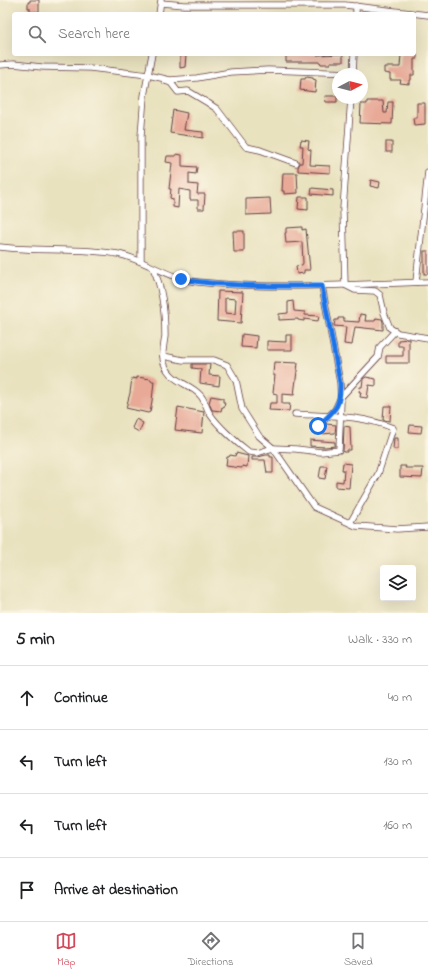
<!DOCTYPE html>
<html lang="en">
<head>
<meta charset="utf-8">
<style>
	:root { --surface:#fff; --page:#f2f2f2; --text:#202124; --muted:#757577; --line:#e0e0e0; --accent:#d1495b }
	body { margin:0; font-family:"Indie Flower",sans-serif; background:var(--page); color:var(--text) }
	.controls { position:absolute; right:12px; bottom:12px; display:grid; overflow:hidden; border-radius:4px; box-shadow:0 4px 16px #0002 }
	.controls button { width:36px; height:36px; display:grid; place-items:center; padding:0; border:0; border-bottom:1px solid var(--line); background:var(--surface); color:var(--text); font:20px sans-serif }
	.compass { position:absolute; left:332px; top:68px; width:36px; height:36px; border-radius:50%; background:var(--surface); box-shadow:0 4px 16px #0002; rotate:83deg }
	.stop { position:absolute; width:12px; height:12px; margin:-9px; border:3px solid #1a73e8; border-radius:50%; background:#fff }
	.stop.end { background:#1a73e8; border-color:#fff; box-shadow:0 1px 4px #0008 }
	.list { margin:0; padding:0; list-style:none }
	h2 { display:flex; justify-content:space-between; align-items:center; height:52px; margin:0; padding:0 16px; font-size:17px }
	h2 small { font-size:13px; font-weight:400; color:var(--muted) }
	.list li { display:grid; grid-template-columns:26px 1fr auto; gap:12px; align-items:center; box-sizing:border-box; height:64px; padding:0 16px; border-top:1px solid var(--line) }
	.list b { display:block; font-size:15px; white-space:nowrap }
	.list em { font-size:13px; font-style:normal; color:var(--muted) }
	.icon { flex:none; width:22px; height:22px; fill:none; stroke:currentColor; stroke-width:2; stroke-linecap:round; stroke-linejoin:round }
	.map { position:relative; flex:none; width:428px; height:613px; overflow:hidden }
	.search { position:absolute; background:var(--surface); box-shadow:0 4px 16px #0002; left:12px; right:12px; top:12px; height:44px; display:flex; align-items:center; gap:10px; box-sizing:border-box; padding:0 14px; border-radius:4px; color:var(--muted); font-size:15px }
	.sheet { height:308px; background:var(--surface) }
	nav { display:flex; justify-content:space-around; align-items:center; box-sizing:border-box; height:56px; border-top:1px solid var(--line); background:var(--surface); font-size:11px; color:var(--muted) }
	nav a { display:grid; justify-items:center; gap:2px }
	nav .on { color:var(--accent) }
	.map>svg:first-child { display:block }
	.building { fill:#e8a997; fill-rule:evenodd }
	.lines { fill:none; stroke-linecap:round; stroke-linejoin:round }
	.minor-casing { stroke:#623c41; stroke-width:7 }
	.minor { stroke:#fff; stroke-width:5.5 }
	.route { stroke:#1a73e8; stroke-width:5 }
</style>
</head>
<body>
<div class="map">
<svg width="428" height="613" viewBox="0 0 428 613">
	<rect width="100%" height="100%" fill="#fcf5e5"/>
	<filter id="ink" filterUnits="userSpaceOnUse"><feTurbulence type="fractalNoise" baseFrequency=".025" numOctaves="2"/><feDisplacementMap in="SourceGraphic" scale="8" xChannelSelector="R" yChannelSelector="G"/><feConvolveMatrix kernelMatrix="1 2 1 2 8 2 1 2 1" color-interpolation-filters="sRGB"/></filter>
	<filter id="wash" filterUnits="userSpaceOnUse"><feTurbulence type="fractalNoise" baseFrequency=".012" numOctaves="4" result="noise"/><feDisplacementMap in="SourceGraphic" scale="16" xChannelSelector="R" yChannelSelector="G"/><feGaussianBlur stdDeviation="0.9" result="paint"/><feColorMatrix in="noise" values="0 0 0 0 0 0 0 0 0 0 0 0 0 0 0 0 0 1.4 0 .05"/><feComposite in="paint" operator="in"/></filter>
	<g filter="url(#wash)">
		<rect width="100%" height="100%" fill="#e9e2bf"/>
		<g id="blocks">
			<!-- building -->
			<g class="building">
				<polygon points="30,0 39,0 39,12 30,12 30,8 28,8 28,2 30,2"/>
				<polygon points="286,54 317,54 317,55 342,54 343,55 343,62 330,62 330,64 321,64 320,62 286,62"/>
				<polygon points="401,54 417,54 417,59 414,59 414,75 411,75 411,80 409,80 409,84 400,83 401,80 390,80 390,74 384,73 384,67 400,67"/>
				<polygon points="180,55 186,55 185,67 180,68"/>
				<polygon points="306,77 313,78 313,79 316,80 315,92 300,90 301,79 305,79"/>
				<polygon points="325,96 337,96 337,102 326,102"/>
				<polygon points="367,101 383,101 384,113 387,113 388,102 393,102 392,124 360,123 361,104 367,104"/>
				<polygon points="417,103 425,103 425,124 414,125 413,118 417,118"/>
				<polygon points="173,110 187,113 184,130 203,132 203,138 170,133"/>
				<polygon points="301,140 309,141 308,149 311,150 310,165 330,166 330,173 298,171 298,167 300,163 302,163 303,146 300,146"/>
				<rect x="386" y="142" width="6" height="10"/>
				<polygon points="176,154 182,155 182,166 197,167 196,174 189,173 189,184 198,185 197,194 205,194 204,209 198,209 198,200 190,200 190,191 179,189 178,208 173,207 173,199 170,198 171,189 169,189 172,163 166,162 167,156 176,156"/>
				<polygon points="283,173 297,173 298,193 284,194 284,191 282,191"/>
				<polygon points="371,180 380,182 379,188 370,186"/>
				<polygon points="312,188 333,190 333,196 311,194"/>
				<polygon points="299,197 308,197 308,210 298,209"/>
				<polygon points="270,198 271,214 246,215 246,199"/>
				<polygon points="302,227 302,230 306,229 310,270 304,270 304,273 297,274 296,266 302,265 303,263 302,242 286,243 285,233 286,233 286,228"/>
				<polygon points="233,231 244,231 244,252 234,252"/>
				<rect x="424" y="251" width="4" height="23"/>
				<path d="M218,291L243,292L241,323L217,321ZM225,298L236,299L235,314L225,313Z"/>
				<polygon points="293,301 294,311 305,312 305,315 319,316 318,321 304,319 304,321 298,320 298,319 279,320 279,314 288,313 288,302"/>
				<polygon points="360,314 366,315 365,321 375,321 376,318 382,319 383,322 383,330 355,327 352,345 344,344 346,327 334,326 335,320 338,320 338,318 344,318 344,321 359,322"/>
				<polygon points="242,334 257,336 256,348 241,347"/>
				<polygon points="286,335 292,335 292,350 267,350 267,341 286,342"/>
				<polygon points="409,339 409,363 386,363 386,356 403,356 403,346 398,346 398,340"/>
				<polygon points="274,362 298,363 294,395 282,394 282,404 290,404 289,411 269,410 270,403 277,403 277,394 273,393 275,375 273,375"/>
				<polygon points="192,364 210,364 209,375 220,376 219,386 200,383 201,369 192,368"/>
				<polygon points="137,377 151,379 151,381 154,381 152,401 150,412 148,413 126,408 130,393 132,378 137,379"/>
				<polygon points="366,377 376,379 376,386 369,385 367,398 360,397 361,392 359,392 360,387 362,387 363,379"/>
				<polygon points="211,396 223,398 223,402 225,402 224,408 222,407 221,411 212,410 209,403"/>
				<polygon points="384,406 391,406 390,421 383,420"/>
				<polygon points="178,407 204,412 202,433 175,430"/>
				<polygon points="136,419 143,423 139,432 132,428"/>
				<polygon points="326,424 336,425 335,433 321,434 322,428"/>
				<polygon points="410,425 422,426 421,433 409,432"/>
				<polygon points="344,426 350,427 351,450 347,450 347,452 343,452"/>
				<polygon points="394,438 398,438 398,449 393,449"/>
				<polygon points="310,440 335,442 335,446 325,447 310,446"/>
				<polygon points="236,453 248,456 247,467 242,466 242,468 226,466 227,457 229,457 230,455 235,456"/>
				<polygon points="266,455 270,455 270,457 273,457 273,473 267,473 265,460 252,460 252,457 258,457"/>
				<polygon points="343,463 351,464 349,488 336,487 336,481 343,482 344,470 342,470"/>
				<polygon points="321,466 327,466 325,479 319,478"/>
				<polygon points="400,466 406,466 405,468 423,468 422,478 400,477"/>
			</g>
		</g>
	</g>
	<g filter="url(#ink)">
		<use href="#blocks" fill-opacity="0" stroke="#623c41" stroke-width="1"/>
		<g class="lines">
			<defs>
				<g id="minor">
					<polyline points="161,3 184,5 345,5 428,15"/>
					<polyline points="159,14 161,0"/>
					<polyline points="356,14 356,6"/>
					<polyline points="0,65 13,64 42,67 90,68 148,75 170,80 197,78 231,72 268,70 353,73"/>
					<polyline points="353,74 354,54"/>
					<polyline points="165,81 171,83 178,92 188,91 208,103 217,109 246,147 260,150 296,163"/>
					<polyline points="351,98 343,209 345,285 355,290 375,291 380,295 384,313 390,328 398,333 428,338"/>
					<path d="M0,247C39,252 79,247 118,254C146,260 169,279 198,282C274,290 351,284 428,282"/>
					<polyline points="141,261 141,136 144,96 152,54"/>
					<path d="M153,268C163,289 165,312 165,336C164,345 161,355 164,363C171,383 190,383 200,395C205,400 206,408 210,414C218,426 237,443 249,452L257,453L273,448L296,449L321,452L339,450L341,401L340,383L322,286"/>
					<polyline points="416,282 428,172"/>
					<polyline points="163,356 183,360 214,360 227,365 236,380 242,409 259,436 273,448 314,507 356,526 397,529 428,527"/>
					<path d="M295,414C328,416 362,415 393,428L378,474L350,523"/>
					<polyline points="318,426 335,410 341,397 378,357 380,347 395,331"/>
				</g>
			</defs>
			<!-- minor casing -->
			<use href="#minor" class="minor-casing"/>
			<!-- minor -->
			<use href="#minor" class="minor"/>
		</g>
	</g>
	<g class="lines" filter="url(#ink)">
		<!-- route -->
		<path class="route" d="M181,279C227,287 275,286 322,286L340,383C341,407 335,410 318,426"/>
	</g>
</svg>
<div class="controls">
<button><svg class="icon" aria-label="layers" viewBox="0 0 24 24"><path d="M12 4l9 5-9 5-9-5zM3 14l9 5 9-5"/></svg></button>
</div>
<svg class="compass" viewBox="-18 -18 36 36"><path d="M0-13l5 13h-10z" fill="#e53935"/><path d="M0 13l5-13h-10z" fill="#757577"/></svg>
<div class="stop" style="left:318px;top:426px"></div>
<div class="stop end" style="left:181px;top:279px"></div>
<div class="search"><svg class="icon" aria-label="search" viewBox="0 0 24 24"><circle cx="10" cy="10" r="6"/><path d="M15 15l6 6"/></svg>Search here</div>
</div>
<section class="sheet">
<h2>5 min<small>Walk · 330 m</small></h2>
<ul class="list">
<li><svg class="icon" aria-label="ahead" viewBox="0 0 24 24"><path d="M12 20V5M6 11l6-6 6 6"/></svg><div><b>Continue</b></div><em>40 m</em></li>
<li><svg class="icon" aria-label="left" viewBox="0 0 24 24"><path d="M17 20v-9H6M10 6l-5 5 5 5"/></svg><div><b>Turn left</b></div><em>130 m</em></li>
<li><svg class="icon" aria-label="left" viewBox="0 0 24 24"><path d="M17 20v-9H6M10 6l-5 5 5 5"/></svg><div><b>Turn left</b></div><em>160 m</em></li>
<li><svg class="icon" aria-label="arrive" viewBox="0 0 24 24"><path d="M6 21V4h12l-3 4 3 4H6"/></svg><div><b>Arrive at destination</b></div></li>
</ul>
</section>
<nav>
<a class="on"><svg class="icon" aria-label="map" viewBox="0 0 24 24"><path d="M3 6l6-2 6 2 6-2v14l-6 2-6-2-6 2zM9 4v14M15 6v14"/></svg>Map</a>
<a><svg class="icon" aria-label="directions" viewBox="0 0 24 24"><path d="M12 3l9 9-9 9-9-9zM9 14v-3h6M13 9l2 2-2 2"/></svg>Directions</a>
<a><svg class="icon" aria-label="saved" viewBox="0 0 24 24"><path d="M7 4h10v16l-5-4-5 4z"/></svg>Saved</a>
</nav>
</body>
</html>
